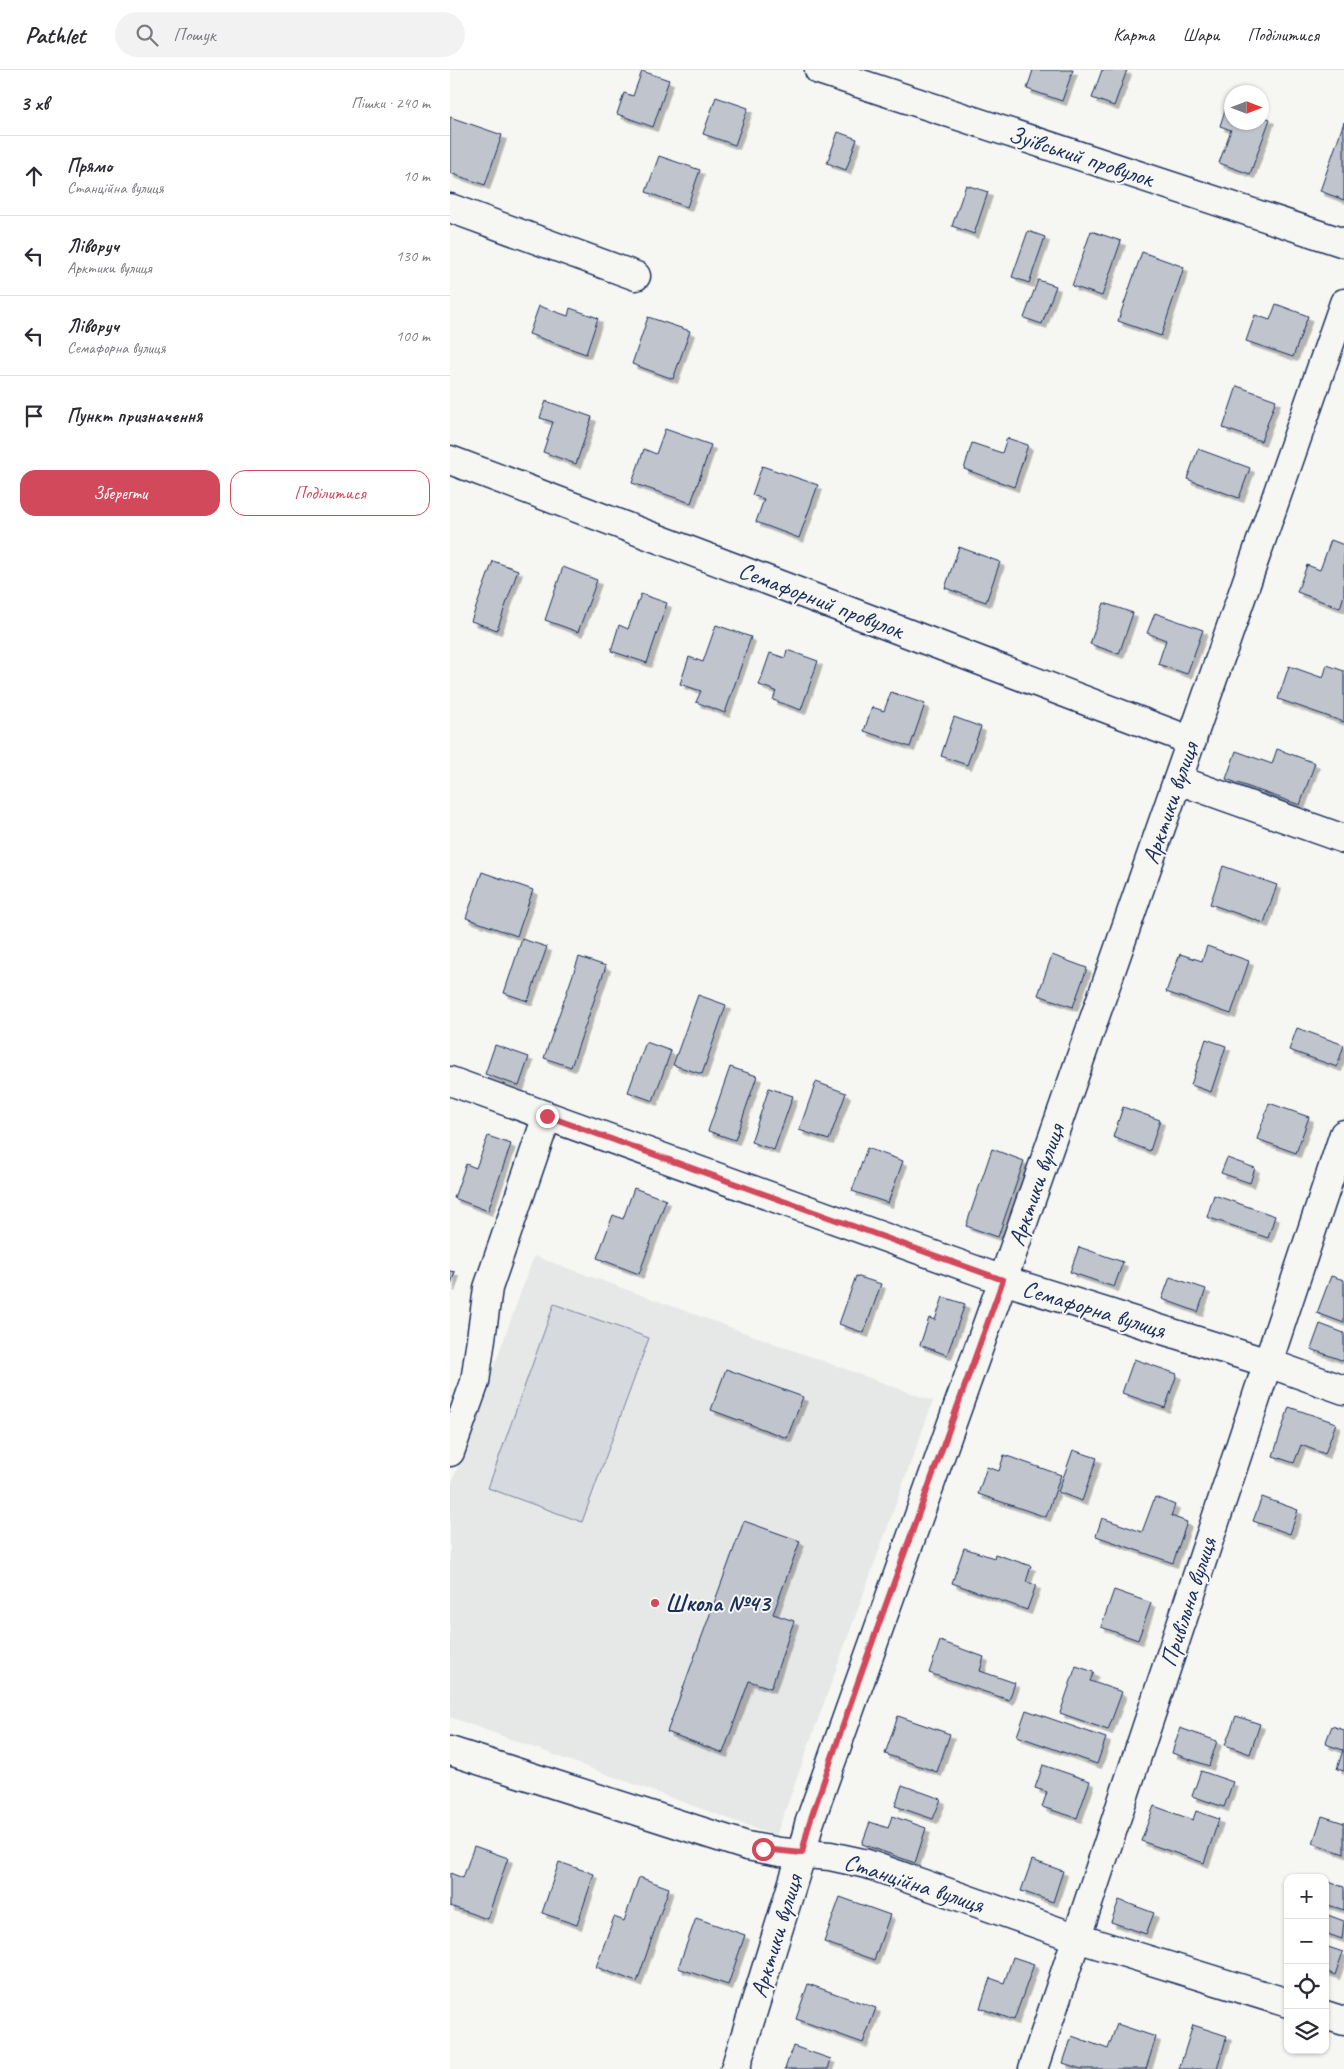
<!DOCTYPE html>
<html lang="uk">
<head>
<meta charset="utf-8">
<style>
	:root { --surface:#fff; --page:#f2f2f3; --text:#2b2b33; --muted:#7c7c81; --line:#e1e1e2; --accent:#d1495b }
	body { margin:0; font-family:Caveat,sans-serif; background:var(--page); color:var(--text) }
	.controls { position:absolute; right:15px; bottom:15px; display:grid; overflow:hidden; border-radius:10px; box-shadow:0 1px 4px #0004 }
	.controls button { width:45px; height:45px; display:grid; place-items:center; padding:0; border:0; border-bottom:1px solid var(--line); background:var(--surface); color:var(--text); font:25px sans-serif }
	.compass { position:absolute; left:774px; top:15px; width:45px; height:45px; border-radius:50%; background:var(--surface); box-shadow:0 1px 4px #0004; rotate:90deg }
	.stop { position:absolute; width:15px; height:15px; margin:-11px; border:4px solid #d1495b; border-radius:50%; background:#fff }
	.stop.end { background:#d1495b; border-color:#fff; box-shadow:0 1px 5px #0008 }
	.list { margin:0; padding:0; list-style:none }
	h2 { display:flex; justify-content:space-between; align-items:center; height:65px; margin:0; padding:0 20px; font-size:21px }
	h2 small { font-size:16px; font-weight:400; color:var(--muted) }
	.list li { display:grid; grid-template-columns:32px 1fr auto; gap:15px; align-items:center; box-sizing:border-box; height:80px; padding:0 20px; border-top:1px solid var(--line) }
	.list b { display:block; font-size:19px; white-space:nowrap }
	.list p { margin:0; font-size:16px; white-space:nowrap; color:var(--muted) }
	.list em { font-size:16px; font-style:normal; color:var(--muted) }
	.actions { display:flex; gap:10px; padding:15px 20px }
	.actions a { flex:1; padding:11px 0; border:1px solid var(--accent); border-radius:15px; text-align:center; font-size:18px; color:var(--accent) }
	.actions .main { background:var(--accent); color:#fff }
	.icon { flex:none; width:28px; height:28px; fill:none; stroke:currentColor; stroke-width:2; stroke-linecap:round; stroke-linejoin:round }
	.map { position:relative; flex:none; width:894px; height:1999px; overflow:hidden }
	header { display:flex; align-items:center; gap:30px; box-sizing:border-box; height:70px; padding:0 25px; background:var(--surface); border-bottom:1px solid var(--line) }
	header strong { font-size:24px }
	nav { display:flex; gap:28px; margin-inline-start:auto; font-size:18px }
	.search { width:350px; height:45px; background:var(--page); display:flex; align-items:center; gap:12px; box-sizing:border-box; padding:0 18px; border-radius:28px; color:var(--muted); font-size:19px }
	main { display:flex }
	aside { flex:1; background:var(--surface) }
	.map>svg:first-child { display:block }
	.built { fill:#e6e7e7 }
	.green { fill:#d6d9dd; stroke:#78849e }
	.building { fill:#c0c4cd; stroke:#1b2f5e; filter:url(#shadow) }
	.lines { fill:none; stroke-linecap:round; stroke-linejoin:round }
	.minor-casing { stroke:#1b2f5e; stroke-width:31 }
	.minor { stroke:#f6f6f2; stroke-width:28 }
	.route { stroke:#d1495b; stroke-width:6 }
	.poi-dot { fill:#d1495b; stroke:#f6f6f2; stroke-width:2 }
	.labels { text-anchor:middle; stroke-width:4; stroke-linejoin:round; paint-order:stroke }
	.street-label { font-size:24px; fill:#1b2f5e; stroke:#f6f6f2 }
	.poi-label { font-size:24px; font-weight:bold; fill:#1b2f5e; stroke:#f6f6f2; text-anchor:start }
</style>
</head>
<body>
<header>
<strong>Pathlet</strong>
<div class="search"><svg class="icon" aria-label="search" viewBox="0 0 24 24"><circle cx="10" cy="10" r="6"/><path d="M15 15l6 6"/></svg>Пошук</div>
<nav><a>Карта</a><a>Шари</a><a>Поділитися</a></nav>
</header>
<main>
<aside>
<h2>3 хв<small>Пішки · 240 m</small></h2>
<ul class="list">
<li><svg class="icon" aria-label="ahead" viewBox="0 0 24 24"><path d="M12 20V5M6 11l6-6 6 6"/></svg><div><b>Прямо</b><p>Станційна вулиця</p></div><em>10 m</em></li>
<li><svg class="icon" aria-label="left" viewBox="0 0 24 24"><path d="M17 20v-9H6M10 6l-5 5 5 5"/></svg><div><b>Ліворуч</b><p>Арктики вулиця</p></div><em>130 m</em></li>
<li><svg class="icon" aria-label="left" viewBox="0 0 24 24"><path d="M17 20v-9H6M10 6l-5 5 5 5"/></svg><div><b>Ліворуч</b><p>Семафорна вулиця</p></div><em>100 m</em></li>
<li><svg class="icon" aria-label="arrive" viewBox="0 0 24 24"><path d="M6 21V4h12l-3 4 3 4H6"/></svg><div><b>Пункт призначення</b></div></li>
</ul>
<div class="actions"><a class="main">Зберегти</a><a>Поділитися</a></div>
</aside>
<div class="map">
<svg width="894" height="1999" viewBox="0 0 894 1999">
	<defs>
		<filter id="shadow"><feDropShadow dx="4.5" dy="4.5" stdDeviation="0" flood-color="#0004"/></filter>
	</defs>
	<rect width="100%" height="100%" fill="#f6f6f2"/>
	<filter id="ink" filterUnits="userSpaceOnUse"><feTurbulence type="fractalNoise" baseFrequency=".02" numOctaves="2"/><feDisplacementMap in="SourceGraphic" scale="10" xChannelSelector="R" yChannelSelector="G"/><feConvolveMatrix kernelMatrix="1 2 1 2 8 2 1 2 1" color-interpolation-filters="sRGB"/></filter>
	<g filter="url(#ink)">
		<!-- built -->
		<polygon class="built" points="84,1186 483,1331 326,1766 0,1647 0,1418"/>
		<!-- green -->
		<polygon class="green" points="104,1234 199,1268 132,1452 38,1418"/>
		<!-- building -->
		<g class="building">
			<polygon points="583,0 623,0 612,31 577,19"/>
			<polygon points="652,0 677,0 664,36 642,28"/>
			<polygon points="192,1 219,10 203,57 167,44 174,23 183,26"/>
			<polygon points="266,27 298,38 285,75 253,64"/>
			<polygon points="777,34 782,35 782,52 812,52 812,46 820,49 800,104 769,93 781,60 770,56"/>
			<polygon points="0,47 52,65 35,115 0,103"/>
			<polygon points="894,52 894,130 870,121"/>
			<polygon points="388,62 407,69 396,100 377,93"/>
			<polygon points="209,86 250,100 237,137 196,122"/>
			<polygon points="516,115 538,122 524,164 502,156"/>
			<polygon points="578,161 595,167 579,213 562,207"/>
			<polygon points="641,161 671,171 652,226 622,216"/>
			<polygon points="692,182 734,197 711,266 668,251"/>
			<polygon points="588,210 606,216 592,254 574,248"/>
			<polygon points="826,234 858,246 843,287 796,271 805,245 820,250"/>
			<polygon points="89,236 118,246 120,238 148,248 136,284 79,264"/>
			<polygon points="198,247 240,261 223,309 182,294"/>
			<polygon points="787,316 826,330 811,371 773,358"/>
			<polygon points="96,331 142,347 126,394 93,382 103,352 90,348"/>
			<polygon points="215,359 261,375 241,433 182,413 194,379 206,384"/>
			<polygon points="557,368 578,375 564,417 514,399 522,373 552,383"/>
			<polygon points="748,379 800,398 789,428 737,409"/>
			<polygon points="312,396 368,415 349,468 306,452 314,429 302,425"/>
			<polygon points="881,470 894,475 894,525 890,538 847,522 857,495 870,500"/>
			<polygon points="509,477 550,492 536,532 495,518"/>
			<polygon points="43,491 68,500 47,560 21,551"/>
			<polygon points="113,497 147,510 128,562 95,550"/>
			<polygon points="191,524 217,533 197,593 161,581 169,555 178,559"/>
			<polygon points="654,533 683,543 669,584 640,574"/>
			<polygon points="705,543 753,560 737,604 708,594 716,570 697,563"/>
			<polygon points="266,555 301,567 275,643 246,632 251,621 230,614 239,587 253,592"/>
			<polygon points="337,580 368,591 351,640 323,630 326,621 309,615 320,583 335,588"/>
			<polygon points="877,595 894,601 894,652 828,629 839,596 873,608"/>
			<polygon points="441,622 475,634 460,677 414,661 422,637 434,641"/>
			<polygon points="504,647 531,657 517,695 491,686"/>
			<polygon points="827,679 865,693 850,735 776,709 786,681 822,694"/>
			<polygon points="773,796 827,815 814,853 760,834"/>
			<polygon points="32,802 83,820 67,866 16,848"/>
			<polygon points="72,869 97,877 78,931 54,923"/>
			<polygon points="757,876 799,891 781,944 716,922 730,884 752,891"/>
			<polygon points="602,885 637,898 623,937 588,925"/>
			<polygon points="129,887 156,896 121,997 94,988"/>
			<polygon points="248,925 276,935 252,1004 223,995"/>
			<polygon points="847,958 894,975 887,997 839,980"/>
			<polygon points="756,969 776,976 761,1022 741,1015"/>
			<polygon points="196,972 221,981 203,1031 178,1022"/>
			<polygon points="45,975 79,987 69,1016 35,1004"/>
			<polygon points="280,997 307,1006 285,1070 258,1061"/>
			<polygon points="366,1012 396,1023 379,1070 349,1060"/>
			<polygon points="319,1018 343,1026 324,1080 301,1072"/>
			<polygon points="819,1033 859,1047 846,1083 807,1069"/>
			<polygon points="673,1037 710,1050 700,1081 663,1067"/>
			<polygon points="38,1066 61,1074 38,1141 4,1128 16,1094 26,1098"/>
			<polygon points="417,1078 453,1091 438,1133 402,1121"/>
			<polygon points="542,1079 574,1091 548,1167 516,1156"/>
			<polygon points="777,1088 805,1098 800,1113 771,1103"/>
			<polygon points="184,1118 216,1130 189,1204 147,1188 163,1145 173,1149"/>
			<polygon points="764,1125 825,1146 818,1168 757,1147"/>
			<polygon points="629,1177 673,1192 664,1217 620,1202"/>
			<polygon points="0,1201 5,1202 0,1217"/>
			<polygon points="406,1206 431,1214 414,1263 389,1254"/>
			<polygon points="881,1206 894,1210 894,1253 867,1243"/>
			<polygon points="720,1207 756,1219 748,1242 712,1229"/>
			<polygon points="493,1227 515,1234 497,1285 470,1275 479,1248 485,1250"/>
			<polygon points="870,1254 894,1263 894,1291 861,1279"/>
			<polygon points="684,1289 727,1304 715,1338 672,1323"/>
			<polygon points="276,1299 353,1327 337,1368 261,1340"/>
			<polygon points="839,1337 886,1353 875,1384 851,1375 844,1393 823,1386"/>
			<polygon points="623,1380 647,1388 632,1431 608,1422"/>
			<polygon points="554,1385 611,1405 596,1447 528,1424 537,1397 549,1401"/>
			<polygon points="705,1427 725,1435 721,1446 737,1452 723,1493 646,1466 652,1448 692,1462"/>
			<polygon points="812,1427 848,1440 840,1464 803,1451"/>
			<polygon points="294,1451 350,1471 323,1544 344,1551 321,1618 299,1611 273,1683 217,1662"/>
			<polygon points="514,1478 544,1488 545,1484 581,1496 576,1512 586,1515 577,1540 502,1513"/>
			<polygon points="664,1520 701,1533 688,1570 651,1557"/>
			<polygon points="490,1571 534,1587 530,1601 565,1613 559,1630 479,1603"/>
			<polygon points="626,1596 644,1602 640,1611 672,1622 658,1660 610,1643"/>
			<polygon points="576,1640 656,1668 647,1694 567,1666"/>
			<polygon points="448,1646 500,1664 487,1702 435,1684"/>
			<polygon points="786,1646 810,1654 800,1684 775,1675"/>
			<polygon points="882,1656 894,1660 894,1701 887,1699 893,1680 875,1674"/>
			<polygon points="730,1658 767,1671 759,1696 722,1683"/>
			<polygon points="593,1695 640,1711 627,1748 592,1737 597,1722 585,1718"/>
			<polygon points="751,1701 783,1712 774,1737 742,1726"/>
			<polygon points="452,1715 491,1729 483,1749 445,1736"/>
			<polygon points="704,1736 743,1750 746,1741 769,1749 754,1793 691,1771"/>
			<polygon points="442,1746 476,1758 465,1793 412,1774 420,1752 438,1758"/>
			<polygon points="872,1746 894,1753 894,1784 863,1773"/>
			<polygon points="24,1776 58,1788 37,1849 0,1836 0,1803 13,1808"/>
			<polygon points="582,1790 613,1801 603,1832 571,1821"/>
			<polygon points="109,1792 144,1804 127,1855 92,1843"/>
			<polygon points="189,1807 219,1818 187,1912 146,1897 164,1847 174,1851"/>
			<polygon points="875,1811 894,1817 894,1840 875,1834"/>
			<polygon points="390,1827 440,1845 424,1890 374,1872"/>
			<polygon points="669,1830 704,1843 696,1864 661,1852"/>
			<polygon points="875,1844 894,1851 892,1869 875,1863"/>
			<polygon points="246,1848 295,1865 278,1915 228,1898"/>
			<polygon points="875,1876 893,1882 885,1905 875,1901"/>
			<polygon points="563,1887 584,1894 564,1950 530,1938 540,1908 554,1913"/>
			<polygon points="358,1914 426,1938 413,1973 346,1949"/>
			<polygon points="667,1954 706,1967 696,1999 631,1999 613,1993 622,1966 658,1979"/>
			<polygon points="743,1955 777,1966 767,1999 729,1999"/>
			<polygon points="343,1976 381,1989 378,1999 335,1999"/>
		</g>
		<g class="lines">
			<defs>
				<g id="minor">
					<polyline points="369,0 894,173"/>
					<polyline points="0,138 186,206"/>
					<polyline points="0,390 742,671"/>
					<polyline points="728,710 894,769"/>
					<polyline points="0,1011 553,1210 818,1293 894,1320"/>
					<polyline points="0,1382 25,1312 38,1218 97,1046"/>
					<polyline points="0,1681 297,1776 330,1782 380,1786 417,1794 627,1868 838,1933"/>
					<polyline points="875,1945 894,1951"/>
					<polyline points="285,1999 352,1783 359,1754 553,1210 894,233"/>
					<polyline points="583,1999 894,1064"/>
				</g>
			</defs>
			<!-- minor casing -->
			<use href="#minor" class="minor-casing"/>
			<!-- minor -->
			<use href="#minor" class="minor"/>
		</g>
	</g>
	<g class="lines" filter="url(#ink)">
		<!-- route -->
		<polyline class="route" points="97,1046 553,1210 408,1612 359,1754 352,1783 313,1779"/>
	</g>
	<!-- markers -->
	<circle class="poi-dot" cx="205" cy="1533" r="5"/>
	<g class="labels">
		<!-- street labels -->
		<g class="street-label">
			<text transform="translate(631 86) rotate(18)" y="8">Зуївський провулок</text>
			<text transform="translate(371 530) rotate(21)" y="8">Семафорний провулок</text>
			<text transform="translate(720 733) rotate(-71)" y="8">Арктики вулиця</text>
			<text transform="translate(586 1115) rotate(-71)" y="8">Арктики вулиця</text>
			<text transform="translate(644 1239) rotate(17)" y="8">Семафорна вулиця</text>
			<text transform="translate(738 1532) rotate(-72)" y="8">Привільна вулиця</text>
			<text transform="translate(464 1813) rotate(18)" y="8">Станційна вулиця</text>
			<text transform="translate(326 1866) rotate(-73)" y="8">Арктики вулиця</text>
		</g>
		<!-- poi labels -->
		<g class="poi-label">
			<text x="215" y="1541">Школа №43</text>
		</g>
	</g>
</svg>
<div class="controls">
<button>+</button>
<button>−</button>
<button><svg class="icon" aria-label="locate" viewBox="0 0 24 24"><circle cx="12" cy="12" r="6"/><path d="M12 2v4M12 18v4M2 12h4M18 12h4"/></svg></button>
<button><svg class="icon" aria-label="layers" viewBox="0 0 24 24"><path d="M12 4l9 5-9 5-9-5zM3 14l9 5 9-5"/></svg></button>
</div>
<svg class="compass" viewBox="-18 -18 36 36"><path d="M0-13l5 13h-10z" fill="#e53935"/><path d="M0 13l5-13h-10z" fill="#7c7c81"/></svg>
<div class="stop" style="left:313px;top:1779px"></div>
<div class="stop end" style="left:97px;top:1046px"></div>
</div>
</main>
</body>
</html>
